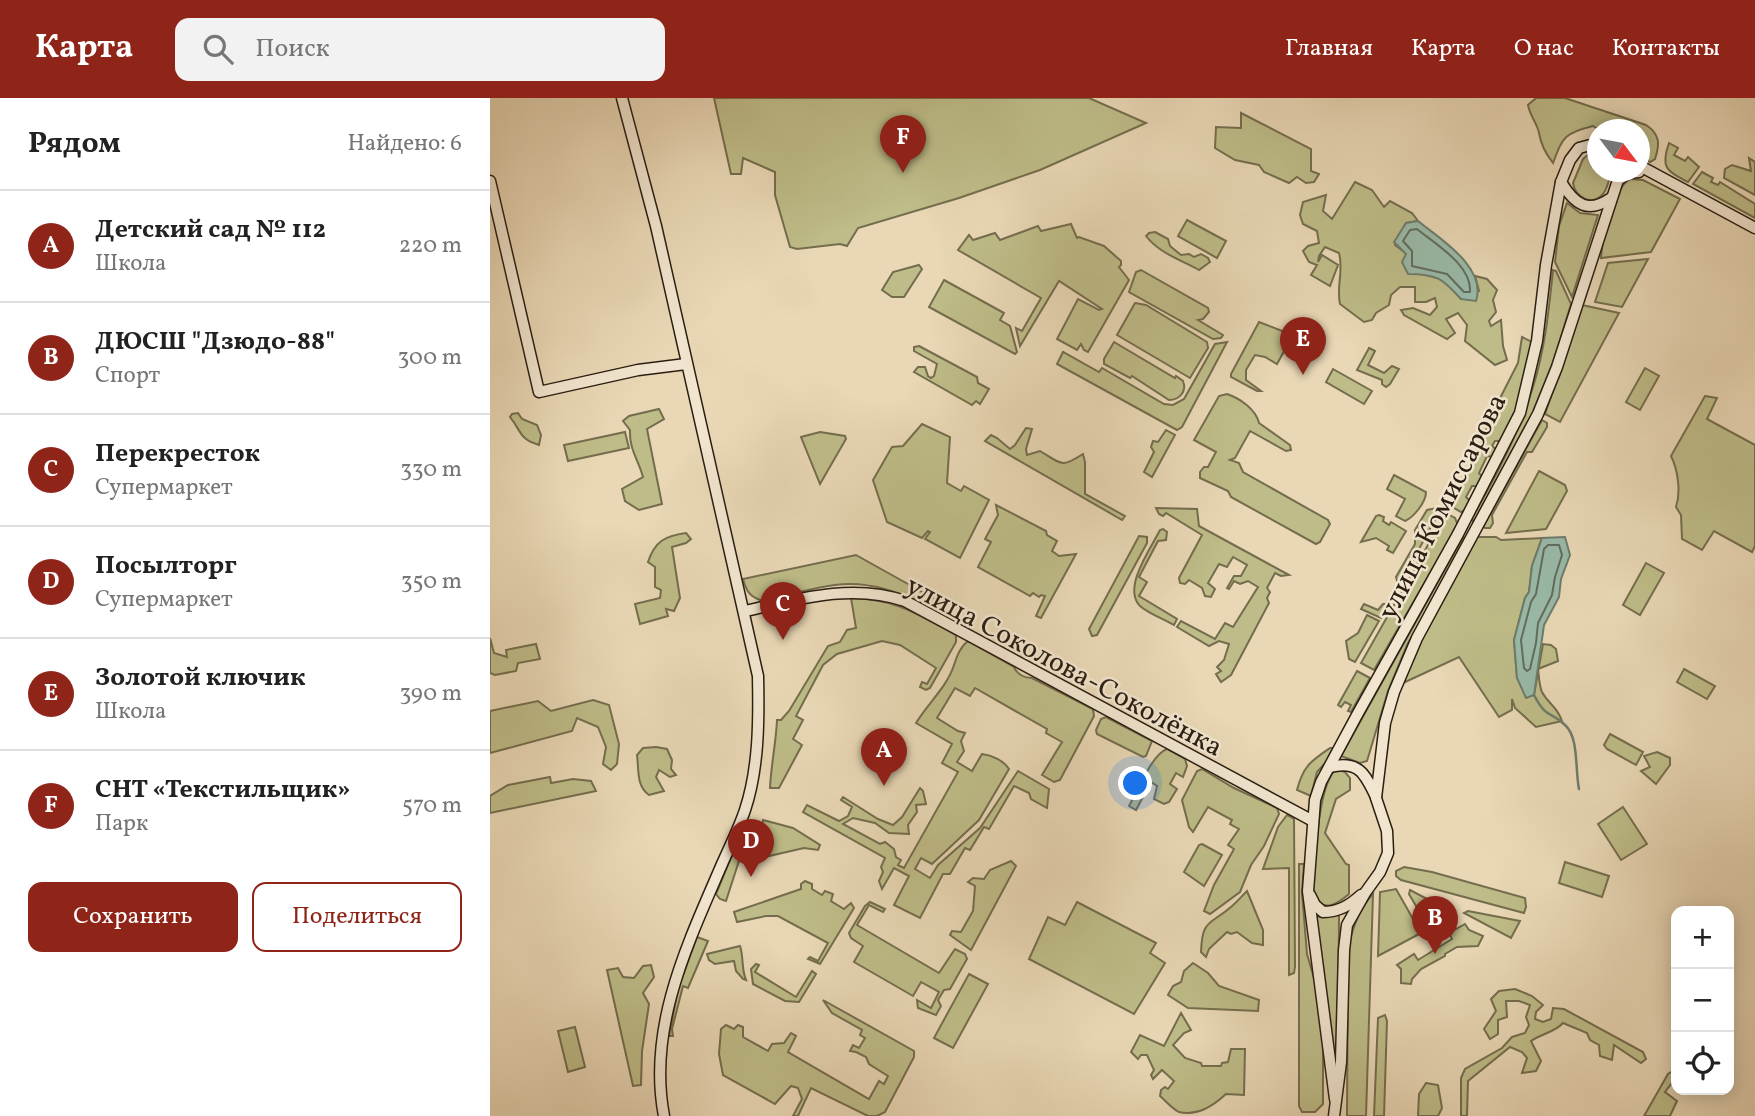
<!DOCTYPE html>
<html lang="ru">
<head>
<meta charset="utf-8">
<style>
	:root { --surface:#fff; --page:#f2f2f2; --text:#222; --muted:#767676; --line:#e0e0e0; --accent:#8f2418 }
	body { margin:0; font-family:Vollkorn,serif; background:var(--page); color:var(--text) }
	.controls { position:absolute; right:21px; bottom:21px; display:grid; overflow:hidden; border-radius:14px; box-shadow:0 4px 18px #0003 }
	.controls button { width:63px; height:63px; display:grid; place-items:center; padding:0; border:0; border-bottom:2px solid var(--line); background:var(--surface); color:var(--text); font:35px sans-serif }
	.compass { position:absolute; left:1097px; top:21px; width:63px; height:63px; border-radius:50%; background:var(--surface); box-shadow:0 4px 18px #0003; rotate:122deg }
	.you { position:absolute; left:646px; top:686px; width:24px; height:24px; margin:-18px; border:5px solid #fff; border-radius:50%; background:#1a73e8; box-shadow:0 0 0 10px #1a73e833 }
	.badge { display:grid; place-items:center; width:46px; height:46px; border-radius:50%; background:var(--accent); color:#fff; font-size:23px; font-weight:700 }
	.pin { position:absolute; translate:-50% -58px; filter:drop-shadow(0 2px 4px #0008) }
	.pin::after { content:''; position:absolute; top:37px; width:24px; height:21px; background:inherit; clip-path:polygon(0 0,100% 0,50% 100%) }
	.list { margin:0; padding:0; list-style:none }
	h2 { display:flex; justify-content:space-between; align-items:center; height:91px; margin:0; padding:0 28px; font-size:30px }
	h2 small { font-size:23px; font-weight:400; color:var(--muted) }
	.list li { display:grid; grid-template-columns:46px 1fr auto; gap:21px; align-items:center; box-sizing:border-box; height:112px; padding:0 28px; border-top:2px solid var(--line) }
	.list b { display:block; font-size:26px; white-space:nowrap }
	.list p { margin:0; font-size:23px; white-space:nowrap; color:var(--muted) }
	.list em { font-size:23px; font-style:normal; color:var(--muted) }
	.actions { display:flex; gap:14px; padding:21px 28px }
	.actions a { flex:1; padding:16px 0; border:2px solid var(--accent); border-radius:14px; text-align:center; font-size:24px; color:var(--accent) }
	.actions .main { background:var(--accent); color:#fff }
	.icon { flex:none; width:38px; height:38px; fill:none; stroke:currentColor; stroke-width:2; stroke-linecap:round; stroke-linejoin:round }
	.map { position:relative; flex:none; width:1265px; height:1018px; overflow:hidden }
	header { display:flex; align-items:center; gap:42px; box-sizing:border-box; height:98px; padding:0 35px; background:var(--accent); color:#fff }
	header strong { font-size:33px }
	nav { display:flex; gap:38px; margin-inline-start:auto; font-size:24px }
	.search { width:490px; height:63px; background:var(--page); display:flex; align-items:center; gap:18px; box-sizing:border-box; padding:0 24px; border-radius:14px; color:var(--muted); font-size:26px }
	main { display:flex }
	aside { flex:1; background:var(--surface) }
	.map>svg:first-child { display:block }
	.green { fill:#bebc88; stroke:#746d4d; stroke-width:2 }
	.water { fill:#99baa8; stroke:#6d7c6c; stroke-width:2 }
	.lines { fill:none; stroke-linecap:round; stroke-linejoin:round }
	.shore { stroke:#626c5d; stroke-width:2 }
	.stream { stroke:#6d7c6c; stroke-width:2.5 }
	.secondary-casing { stroke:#2a1e12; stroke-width:13 }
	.secondary { stroke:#f1e5cf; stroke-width:10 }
	.labels { text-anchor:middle; stroke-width:5; stroke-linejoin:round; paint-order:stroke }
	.street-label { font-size:28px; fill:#2a1e12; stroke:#f1e5cf }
</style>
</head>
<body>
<header>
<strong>Карта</strong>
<div class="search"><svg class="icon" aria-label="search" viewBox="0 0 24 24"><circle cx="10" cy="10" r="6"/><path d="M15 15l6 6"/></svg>Поиск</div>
<nav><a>Главная</a><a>Карта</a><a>О нас</a><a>Контакты</a></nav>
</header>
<main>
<aside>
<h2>Рядом<small>Найдено: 6</small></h2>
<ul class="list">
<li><span class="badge">A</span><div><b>Детский сад № 112</b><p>Школа</p></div><em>220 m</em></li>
<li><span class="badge">B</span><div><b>ДЮСШ &quot;Дзюдо-88&quot;</b><p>Спорт</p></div><em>300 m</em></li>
<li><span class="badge">C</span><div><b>Перекресток</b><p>Супермаркет</p></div><em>330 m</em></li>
<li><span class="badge">D</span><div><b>Посылторг</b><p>Супермаркет</p></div><em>350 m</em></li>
<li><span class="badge">E</span><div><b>Золотой ключик</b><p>Школа</p></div><em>390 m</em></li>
<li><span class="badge">F</span><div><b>СНТ «Текстильщик»</b><p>Парк</p></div><em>570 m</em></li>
</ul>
<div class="actions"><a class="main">Сохранить</a><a>Поделиться</a></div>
</aside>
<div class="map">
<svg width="1265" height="1018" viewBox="0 0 1265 1018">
	<rect width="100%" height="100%" fill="#e9d7b5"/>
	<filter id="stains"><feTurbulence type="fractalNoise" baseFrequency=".00286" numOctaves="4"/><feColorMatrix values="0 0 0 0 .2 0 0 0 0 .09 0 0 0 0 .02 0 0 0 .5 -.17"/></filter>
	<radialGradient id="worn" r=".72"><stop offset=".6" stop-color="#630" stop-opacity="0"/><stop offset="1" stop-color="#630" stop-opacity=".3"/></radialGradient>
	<!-- green -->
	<g class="green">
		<polygon points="224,0 599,0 656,25 550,72 469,100 368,130 357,148 350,146 307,151 300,149 285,97 285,74 253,60 251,76 241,76"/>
		<path d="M1046,0H1075L1156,27C1170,36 1170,46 1165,61L1160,64L1150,58V32L1108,31L1103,28C1075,35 1073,38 1063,65C1055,55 1051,47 1049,35C1047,25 1040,18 1038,7Z"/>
		<polygon points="751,15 821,51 821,73 829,76 824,84 816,85 807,79 799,85 774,74 769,67 745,62 725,50 726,29 751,30"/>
		<path d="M1179,45L1188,50L1184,57L1195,63L1198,59L1209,69L1198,84C1177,73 1170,70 1179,45Z"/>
		<path d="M1100,55H1107L1108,74H1121C1119,81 1118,90 1113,96C1102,109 1085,99 1083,85L1093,61Z"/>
		<polygon points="1259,60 1265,64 1265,97 1234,80 1235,71 1242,67 1261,73"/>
		<polygon points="1212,74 1223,80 1221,84 1228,87 1230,84 1265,106 1265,120 1203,86"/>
		<path d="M1139,81L1153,82L1190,101L1161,154L1111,160C1112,142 1124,92 1139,81Z"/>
		<path d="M865,84L882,92L894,109L900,103L922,115L928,123L916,125L905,147L917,156L932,176L954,182L971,201L989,193L985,178L997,181L1007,192L1003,202L1006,214L999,223L1001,228L1011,222L1013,248L1017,262L1005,267L975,243L977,227L968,215L956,221L965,235L957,241L914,217L911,212L923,210L940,217L947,209L945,200L936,204H925V189H910L901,197L899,207L886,215L882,222L874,224L850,206C846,188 854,173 849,155L835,149L829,158L828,164L832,157L848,167L840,188L821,177L827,167L819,164L813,153L818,148L829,145L827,133L813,126L810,117L813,104L836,97L833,113L842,121Z"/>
		<polygon points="1077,105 1090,115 1108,117 1082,199 1065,164 1069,128"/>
		<polygon points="697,122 736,143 727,160 688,138"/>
		<polygon points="581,126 587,140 589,139 614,148 631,163 631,167 629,169 639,182 598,254 594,252 591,246 587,252 567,241 588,201 609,212 612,211 569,183 530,248 526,230 532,233 551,200 468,152 479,137 483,142 505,135 510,142 548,128 551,133"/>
		<path d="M665,134L678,141L680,148L691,157L699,156L704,159L711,156L718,160L720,164L709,172C691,162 669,155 656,138L659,135Z"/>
		<polygon points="1158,161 1132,209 1105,204 1118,165"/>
		<polygon points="429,167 432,171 414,199 402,199 392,192 403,174"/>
		<polygon points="651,172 718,210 719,214 713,221 708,222 733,237 731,240 723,241 639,194 646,174"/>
		<path d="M1063,172L1066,173L1081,206L1062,268L1043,316L986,422L983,423L982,420C1006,378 1029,335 1043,289C1055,252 1059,210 1063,172Z"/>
		<polygon points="454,182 514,215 510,222 520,228 527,254 525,256 439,209"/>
		<polygon points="645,205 656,207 717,244 718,250 700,280 627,237"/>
		<polygon points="1092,207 1129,215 1070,324 1055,316"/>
		<polygon points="769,224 803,237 787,266 775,259 765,257 756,272 756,282 771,293 767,293 741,279 741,276"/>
		<polygon points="1032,239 1042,244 1029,306 1011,343 1005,343 1002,348 1007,352 1004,359 997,358 989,375 993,380 989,388 982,388 976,399 981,404 977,411 971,414 959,407 984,361 1006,308 1028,265"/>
		<path d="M624,244L685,280L686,278L693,283C697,293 690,302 679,302L642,278L640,280L614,266V261Z"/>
		<polygon points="737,244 692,329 687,332 567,266 573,254 609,274 612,270 674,306 683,307 694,301 725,246"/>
		<polygon points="429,248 487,279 488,285 499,291 490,306 486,303 482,307 424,274 428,269 435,269 438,278 441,280 444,278 447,266 424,253 424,249"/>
		<polygon points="879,250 885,253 878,267 894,275 902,268 909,271 900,286 896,289 892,286 892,282 867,272"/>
		<polygon points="1155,270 1169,278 1150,312 1136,304"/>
		<polygon points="843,271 882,293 874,306 836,284"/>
		<path d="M737,296C749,300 766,311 769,325L800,347L801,352L796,353L760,333L745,360L740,362L749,365L753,374L838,422L840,426L830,444L826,446L741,399L738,393L710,380V374L714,369H718L726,354L704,342L729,298Z"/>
		<path d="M1215,298L1227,300L1217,321L1265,347V448L1262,454L1224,433L1212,452L1192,441L1191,417L1186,409C1191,394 1188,372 1181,358Z"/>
		<path d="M169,311L174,321L157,331L172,406L149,412L135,403L132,391L153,379C148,361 139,351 140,332L133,323L139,318Z"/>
		<path d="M28,315L32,321L47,327L51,337L49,347C29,341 32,334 20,319L22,316Z"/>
		<polygon points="1052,322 1057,325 1057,329 1042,354 1037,354 1002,417 1003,425 1000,430 995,430 993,428 996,423"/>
		<polygon points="432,326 460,339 457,385 471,393 474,388 499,402 470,460 435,441 440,434 438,433 432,440 397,424 383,382 402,349 413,348"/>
		<path d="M536,330L542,331L536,351L537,357L550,353C573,367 571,370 593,356L595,364V396L635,418L632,422L495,343L501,337L507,340L520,351L525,347Z"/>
		<polygon points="676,332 685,337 662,379 654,374 664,354 661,349 663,343 668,344"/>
		<polygon points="135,334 139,350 78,363 74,347"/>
		<polygon points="330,334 355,338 356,341 330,386 311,339"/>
		<polygon points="1049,373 1075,387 1077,393 1056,431 1016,435"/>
		<path d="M904,377L936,394C936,404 924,419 915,423L906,418L915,401L897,391Z"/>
		<polygon points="506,407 556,433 557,437 567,443 562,453 569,458 586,456 551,520 546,518 555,498 551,497 549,499 543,495 540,498 488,469 501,444 495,441 508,417"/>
		<polygon points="666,410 707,411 709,428 799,477 791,478 785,475 777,490 780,494 777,500 779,505 741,577 731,584 726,576 731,573 727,569 734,562 739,546 729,543 719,548 687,529 691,523 725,541 735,525 743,529 768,489 758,483 750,486 744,483 739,491 737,490 744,478 751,478 757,467 743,459 737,469 729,466 718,485 725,491 721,499 715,498 712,490 699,482 695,486 690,485 689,480 712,437 676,415 673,418 669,416"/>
		<polygon points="947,410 951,411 891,520 871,511 874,506 888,512 893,506 896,506 908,486 906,479 925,446 925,432 937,412"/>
		<polygon points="956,415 965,420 968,427 884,572 871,565"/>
		<polygon points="889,417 894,419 893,423 899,427 901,424 916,433 903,455 897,452 899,448 886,440 871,444 886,418"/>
		<path d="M673,431L677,434L676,442L668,443L649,479L657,484L649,498L687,521L684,527C674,521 659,516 650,508C632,490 661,450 670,432Z"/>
		<path d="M196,435L201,441L196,445L182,449L190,500L184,513L176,511L178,518L150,526L145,506L170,500L171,492L165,489V469L158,464C165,443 175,438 196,435Z"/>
		<polygon points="649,438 657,439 657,445 607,537 602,538 599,531"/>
		<polygon points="973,439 977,441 917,547 898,593 877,663 870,665 851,658"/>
		<path d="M987,439H1006L1011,442L1052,440L1042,468L1039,494L1035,500L1024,542L1027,580L1044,597L1053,546L1061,547L1066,551L1068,563L1048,571C1049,578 1049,587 1052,594C1059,607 1067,608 1072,623L1046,629L1025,610L1022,601V612L1009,619L969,559L913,585L921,561Z"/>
		<path d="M366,457L452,505L444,511C413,496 381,482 345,487C320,490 296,499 270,502C259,498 256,492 253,481Z"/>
		<polygon points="1156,465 1174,475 1150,517 1133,507"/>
		<path d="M361,500C407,501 427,516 466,537V544L440,590L436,592L430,589L432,584L437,586L446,570L410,547L392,543L347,556L333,567L306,618L313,622L303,641L312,647L289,690H280C281,667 286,645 287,622H291L299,613L338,548L350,544L357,532L366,530Z"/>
		<polygon points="877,517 889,523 865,564 859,561 856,543 868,535"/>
		<polygon points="0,540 4,555 17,559 16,552 46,546 50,561 28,565 26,573 5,577 0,575"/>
		<path d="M478,543L524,569C527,576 534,580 542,580L603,611L604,618L570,682L564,684L552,677L572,644L556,635L557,631L485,590L480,598L465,590L447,620L468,633L475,635L471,643L474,653L467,664L482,673L492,656C502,657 514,663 519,671L489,722L442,766L431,760L425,771L440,780L448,767L490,730L528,673L559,691L557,710L541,701L539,695L524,688L499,731L494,729L480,752L475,750L460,776H453L430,820L404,807L419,778L404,770L392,791L389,783L393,774L391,769L395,760L313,714L317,707L349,723L358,718L362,709L351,702L353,699L388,721L403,727L412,719L430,690L433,693L436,706L426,707L427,714L418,727L419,736L399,735L385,725L363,720L353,726L390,746L395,744L404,751L406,759L411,762L408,767L414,770L468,674L452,665L462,646L426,625C438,605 457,589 464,567C467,558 470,549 478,543Z"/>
		<polygon points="1194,571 1225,588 1217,601 1187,584"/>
		<polygon points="867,573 880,580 861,614 858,613 861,607 855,604 851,609 848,607"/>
		<polygon points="103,602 119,607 129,646 127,666 121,672 113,666 116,649 108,629 87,620 82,633 0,655 0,613 48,603 61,613"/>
		<polygon points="616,619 662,643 656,658 653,659 607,636 606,632 611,621"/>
		<polygon points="1120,636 1153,654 1146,667 1117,651 1114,647"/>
		<path d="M166,649L177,651L182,662L181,671L186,677L180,679L169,672L166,679L174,693L159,697C146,688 149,671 147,657L153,650Z"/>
		<path d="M840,650H843L837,663L827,674L821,698L807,692C813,668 821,663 840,650Z"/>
		<path d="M677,651L695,661L697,668L693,679L686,675L680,686L687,691L679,704L674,706L664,701L667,688L661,684L646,712L639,708C647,694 662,656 677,651Z"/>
		<polygon points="1167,654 1180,660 1180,667 1166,686 1151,673 1160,669 1154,658"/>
		<polygon points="712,671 744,690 787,710 789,716 774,748 761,767 750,794 720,816 714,813 724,787 744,751 738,747 749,731 740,726 742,722 718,709 703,734 699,729 692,702 707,673"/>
		<path d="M846,671L855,674L860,680V692L846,701L835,735L856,766L859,767V796C846,807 833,815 823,797C824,770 827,688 846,671Z"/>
		<polygon points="60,679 61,685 83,681 101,683 106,693 0,715 0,698 18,687"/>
		<polygon points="1133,709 1157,746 1131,762 1108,726"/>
		<polygon points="797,717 804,721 805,869 804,875 799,877 799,770 773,771 788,729"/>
		<polygon points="273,722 303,730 330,747 328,752 314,750 266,761 265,755"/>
		<polygon points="253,730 259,732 236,803 230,801 226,796"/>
		<polygon points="712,746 732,757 714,788 694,774 709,747"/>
		<polygon points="521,763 526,768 481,852 460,837 462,833 471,834 483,813 485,788 478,784 483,780 494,781 500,772"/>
		<polygon points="1075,764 1119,778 1112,799 1069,785"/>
		<polygon points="809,766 814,766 812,795 817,856 826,887 833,945 833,1006 825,1014 812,1014 809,1008"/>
		<polygon points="914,769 942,774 1035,800 1036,809 1034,815 911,782 906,778 906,773"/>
		<polygon points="315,783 322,786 322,791 332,797 335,793 343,796 341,803 354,811 361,805 364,810 330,866 318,861 320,859 328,863 338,845 288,818 276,818 247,824 244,814 311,791 311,786"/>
		<polygon points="906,791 931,835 888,858 890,794"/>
		<polygon points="920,792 964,815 939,830 919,796"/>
		<path d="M757,793L773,832V847L762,845L747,834L741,836L737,834L719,851L716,859L711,854C712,821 720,827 741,809C747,804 752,798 757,793Z"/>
		<path d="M883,796L876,1018H857L858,848C864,828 868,812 883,796Z"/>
		<polygon points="380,804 395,811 393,814 379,807 367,827 449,875 465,851 475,856 477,861 460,891 454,892 448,902 451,908 446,917 428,910 427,902 441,910 449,894 431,884 423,898 364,864 373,848 361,840 359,835 375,808"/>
		<polygon points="587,804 666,845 660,855 675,865 644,916 539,861 558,819 575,827"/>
		<polygon points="978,813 1030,823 1021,840 974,815"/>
		<polygon points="849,817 848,957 846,959 844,958 826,819"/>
		<polygon points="975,826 979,832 993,838 988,848 967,849 955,856 955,858 931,871 922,881 921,886 911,885 911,871 907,867 924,856 928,862 962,841 959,835"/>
		<polygon points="207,839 218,843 198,890 193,888 182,931 183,938 179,938 188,891"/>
		<path d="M250,848C254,860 251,870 256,882L253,881L246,873L244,863L225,866L219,862L217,856Z"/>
		<polygon points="703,865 718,875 729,888 769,902 768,913 698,910 678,897 683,888 691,884 694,873"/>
		<polygon points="266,866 269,867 265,874 306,899 322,873 326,876 309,904 295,903 263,886 261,871"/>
		<polygon points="161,867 164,879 153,895 159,906 152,953 151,987 143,988 117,872 128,870 133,879 144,880 153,868"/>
		<polygon points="479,876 498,886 463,950 444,940"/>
		<path d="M1025,891L1042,898L1053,907L1046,914L1045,921L1053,924L1061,921L1063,910L1074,911L1153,954L1156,961L1151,965L1124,947L1122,962L1110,958L1109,947L1100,942L1097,935L1073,925C1064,935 1052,935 1041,943L1051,963L1046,973L1032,975L1037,960L1032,954L1020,949L978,983L977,1018H971V980L975,971L1012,950L1022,939L1035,935L1039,927L1036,919L1040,907L1029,903H1016L1017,919L1008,922V936L1000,941L994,931L1006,913L1001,901L1009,893Z"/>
		<polygon points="333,902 424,953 424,959 395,1014 387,1018 378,1018 321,990 308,1018 303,1018 312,1001 308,990 301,988 285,1006 233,977 229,956 231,931 236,927 244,931 248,927 253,929 253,939 278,953 282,946 294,945 301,935 306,938 298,954 379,1001 389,983 394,986 398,978 379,966 376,959 366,954 360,953 363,947 369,950 375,940 370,937 372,932 342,915"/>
		<path d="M691,915L701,932L694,935L683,947L695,960L711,965L712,968H731L732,965L738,964L741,951H755L754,997L736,996C723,1008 708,1018 689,1014C682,1011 675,1002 670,998L671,992L675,989L678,991L684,983L672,972L663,981L661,977L664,972L657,957H651L648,961L641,954L650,937L674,948Z"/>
		<polygon points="895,917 897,923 894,1018 884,1018 888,920"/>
		<polygon points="85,929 95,969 78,974 68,933"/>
		<polygon points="1186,971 1186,986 1182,985 1175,994 1187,1003 1180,1018 1154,1018 1178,976"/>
		<polygon points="936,985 948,987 952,1010 948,1018 928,1018 929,996"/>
	</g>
	<!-- water -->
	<g class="water">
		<path d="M928,123C950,141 997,169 986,203L971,201C952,180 947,176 918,176L912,164L916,156L904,144L916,125Z"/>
		<polygon points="1075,439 1080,457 1071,481 1069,499 1054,527 1044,597 1036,600 1027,580 1024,542 1035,500 1039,494 1042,468 1052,440"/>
	</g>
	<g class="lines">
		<!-- shore -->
		<g class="shore">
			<path d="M920,132L927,131C945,146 982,167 980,194H974L957,176L922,168V153L913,143Z"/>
			<polygon points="1058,447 1069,447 1072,457 1065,479 1062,497 1048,525 1046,545 1040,571 1037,573 1034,570 1031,542 1041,504 1046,496 1054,451"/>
		</g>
		<!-- stream -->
		<path class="stream" d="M1044,597C1057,622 1060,612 1075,627C1089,639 1085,672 1089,691"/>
		<defs>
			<g id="secondary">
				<path d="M132,0L166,128L268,578C269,621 269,670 255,712C249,730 240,748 232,766C198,845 157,929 174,1018"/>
				<polyline points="1150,68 1265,130"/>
				<polyline points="1128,82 1139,75 1149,74"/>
				<polyline points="0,83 49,294 148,272 196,266"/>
				<path d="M1071,84C1085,107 1098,116 1121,100"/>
				<path d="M255,513C308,501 362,485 415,503L823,723"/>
				<path d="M840,669C869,662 875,676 886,699"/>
				<path d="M820,797L825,807L833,814C849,814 860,807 871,797"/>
				<polyline points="845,1001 818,793 825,702 831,684 867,617 968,436 1030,315 1047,243 1056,167 1071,84 1080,62 1089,50 1108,45"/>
				<polyline points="844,1018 851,964 854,852 857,827 875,795 890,774 898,755 897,733 886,700 895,625 904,594 927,540 1048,316 1067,269 1128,82 1129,74"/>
			</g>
		</defs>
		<!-- secondary casing -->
		<use href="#secondary" class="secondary-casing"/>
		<!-- secondary -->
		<use href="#secondary" class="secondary"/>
	</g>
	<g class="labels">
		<!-- street labels -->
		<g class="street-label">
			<text transform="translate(951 408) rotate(-63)" y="10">улица Комиссарова</text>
			<text transform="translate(575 567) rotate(28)" y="10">улица Соколова-Соколёнка</text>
		</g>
	</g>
	<rect width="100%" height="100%" filter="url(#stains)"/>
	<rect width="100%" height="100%" fill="url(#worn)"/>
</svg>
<div class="controls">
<button>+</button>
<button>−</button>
<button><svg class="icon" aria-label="locate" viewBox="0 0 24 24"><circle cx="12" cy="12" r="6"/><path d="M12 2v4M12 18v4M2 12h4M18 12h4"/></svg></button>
</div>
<svg class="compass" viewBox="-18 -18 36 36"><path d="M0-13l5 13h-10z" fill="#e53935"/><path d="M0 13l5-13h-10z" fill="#767676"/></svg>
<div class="you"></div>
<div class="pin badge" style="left:394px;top:688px">A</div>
<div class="pin badge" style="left:945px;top:856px">B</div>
<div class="pin badge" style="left:293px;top:542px">C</div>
<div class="pin badge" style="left:261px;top:779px">D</div>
<div class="pin badge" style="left:813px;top:277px">E</div>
<div class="pin badge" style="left:413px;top:75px">F</div>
</div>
</main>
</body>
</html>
